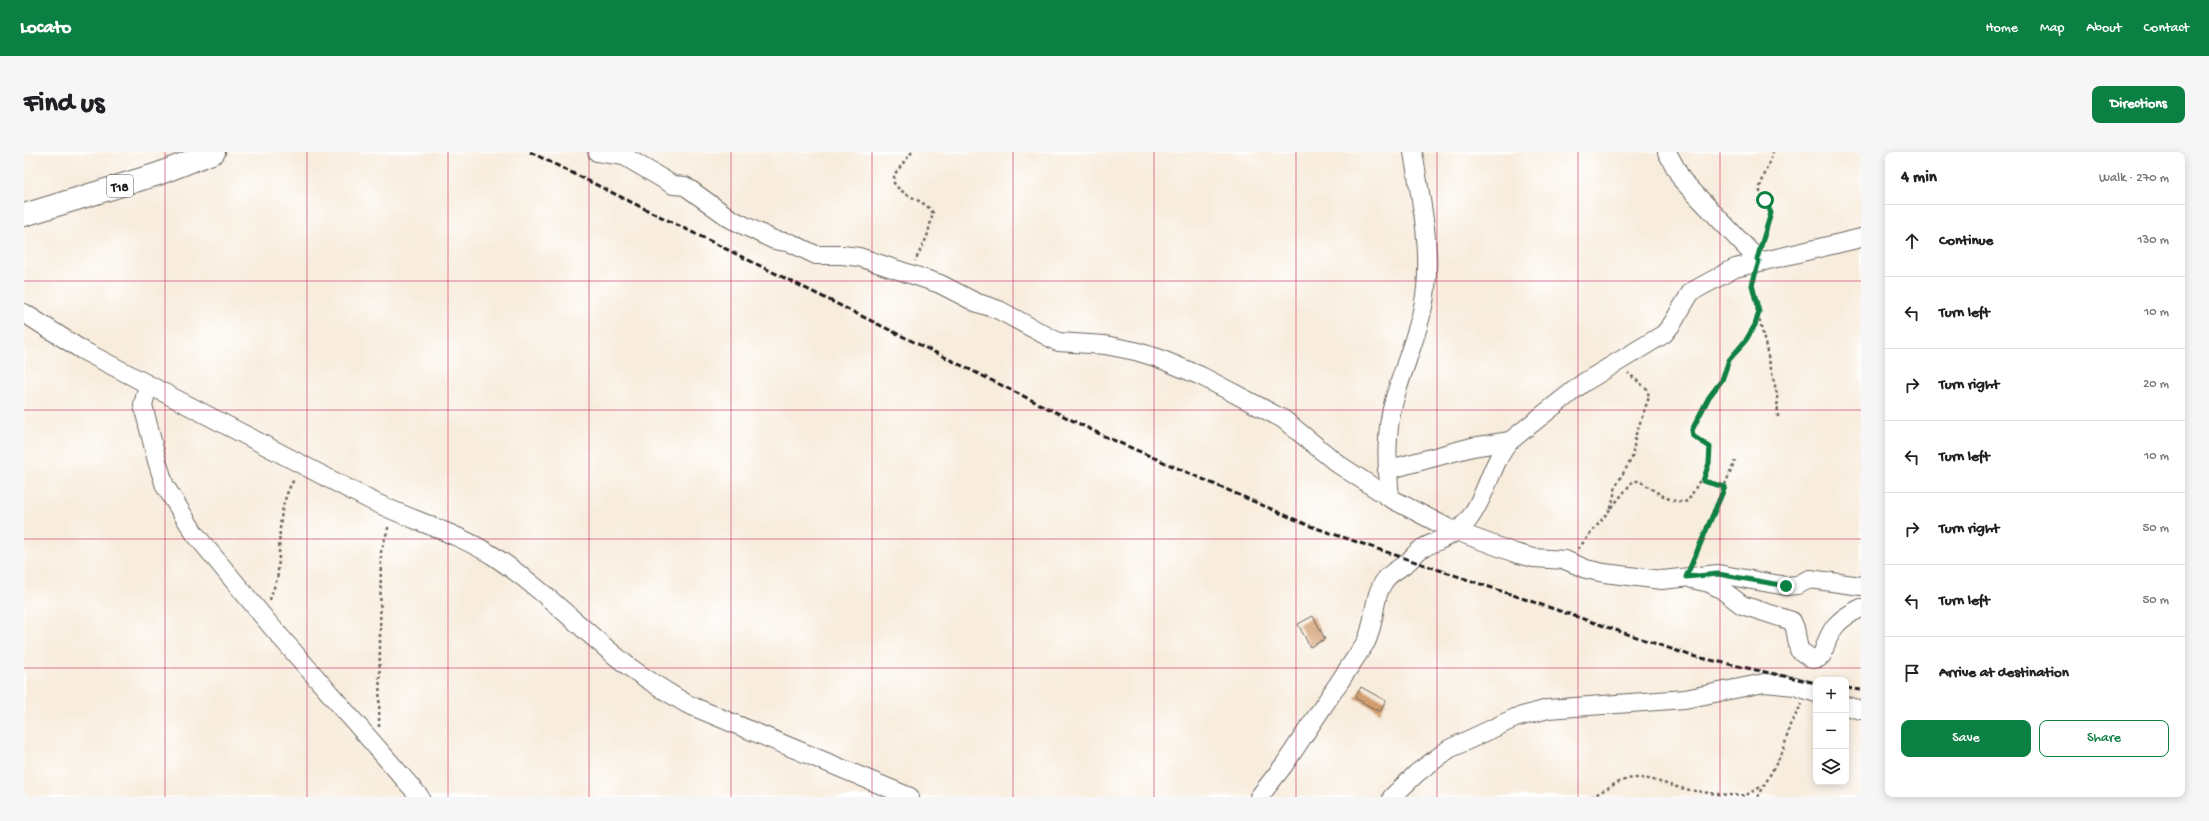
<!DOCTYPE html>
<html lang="en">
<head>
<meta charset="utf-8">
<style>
	:root { --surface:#fff; --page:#f6f6f6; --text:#202124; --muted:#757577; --line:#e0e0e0; --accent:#0b8043 }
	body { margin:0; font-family:"Gochi Hand",sans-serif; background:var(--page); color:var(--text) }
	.controls { position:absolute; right:12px; bottom:12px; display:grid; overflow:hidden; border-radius:8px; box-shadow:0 2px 10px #0003 }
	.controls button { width:36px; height:36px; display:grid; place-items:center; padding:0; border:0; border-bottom:1px solid var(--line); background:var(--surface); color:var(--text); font:20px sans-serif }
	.stop { position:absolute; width:12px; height:12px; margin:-9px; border:3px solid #0b8043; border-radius:50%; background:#fff }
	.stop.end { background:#0b8043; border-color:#fff; box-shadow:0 1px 4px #0008 }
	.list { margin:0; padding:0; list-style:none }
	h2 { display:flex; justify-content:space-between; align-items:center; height:52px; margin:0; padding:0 16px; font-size:17px }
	h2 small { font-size:13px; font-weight:400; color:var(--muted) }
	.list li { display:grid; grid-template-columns:26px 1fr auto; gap:12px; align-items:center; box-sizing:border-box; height:72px; padding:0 16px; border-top:1px solid var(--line) }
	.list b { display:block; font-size:15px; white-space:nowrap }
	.list em { font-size:13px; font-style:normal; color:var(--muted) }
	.actions { display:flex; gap:8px; padding:12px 16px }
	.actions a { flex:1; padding:9px 0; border:1px solid var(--accent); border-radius:8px; text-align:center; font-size:14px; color:var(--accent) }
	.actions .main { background:var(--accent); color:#fff }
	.icon { flex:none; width:22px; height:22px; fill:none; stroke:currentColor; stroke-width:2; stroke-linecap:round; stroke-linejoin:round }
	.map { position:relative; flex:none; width:1837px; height:645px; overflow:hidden; border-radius:8px }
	header { display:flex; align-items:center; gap:24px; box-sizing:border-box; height:56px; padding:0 20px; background:var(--accent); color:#fff }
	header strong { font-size:19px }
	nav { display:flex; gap:22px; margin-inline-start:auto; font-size:14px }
	.intro { display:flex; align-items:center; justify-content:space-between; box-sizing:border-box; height:96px; padding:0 24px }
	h1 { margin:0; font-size:28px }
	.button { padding:10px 18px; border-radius:8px; background:var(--accent); color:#fff; font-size:14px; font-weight:700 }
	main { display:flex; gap:24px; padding:0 24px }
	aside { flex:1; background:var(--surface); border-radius:8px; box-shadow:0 2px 10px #0003 }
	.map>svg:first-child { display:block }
	.building { fill:url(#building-hatch) }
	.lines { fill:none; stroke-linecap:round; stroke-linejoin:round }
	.minor-casing { stroke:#69655f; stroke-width:20 }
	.highway-casing { stroke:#69655f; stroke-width:24 }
	.path { stroke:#69655f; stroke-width:2.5; stroke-dasharray:3 3; stroke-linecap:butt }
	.minor { stroke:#fff; stroke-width:18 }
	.highway { stroke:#fff; stroke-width:22 }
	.rail { stroke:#1c1c1c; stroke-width:3; stroke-dasharray:6 3; stroke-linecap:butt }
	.route { stroke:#0b8043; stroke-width:5 }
	.grid { fill:none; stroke:#c2185b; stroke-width:1; stroke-opacity:0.55 }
	.labels { text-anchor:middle; stroke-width:3; stroke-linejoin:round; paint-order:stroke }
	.shield { fill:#fff; stroke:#606060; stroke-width:1 }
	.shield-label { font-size:13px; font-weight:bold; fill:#1c1c1c }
</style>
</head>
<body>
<header>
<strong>Locato</strong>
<nav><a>Home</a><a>Map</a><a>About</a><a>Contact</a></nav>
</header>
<div class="intro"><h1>Find us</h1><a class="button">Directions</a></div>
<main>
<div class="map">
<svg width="1837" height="645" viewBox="0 0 1837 645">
	<defs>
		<pattern id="building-hatch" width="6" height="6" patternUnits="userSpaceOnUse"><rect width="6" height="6" fill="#d7a171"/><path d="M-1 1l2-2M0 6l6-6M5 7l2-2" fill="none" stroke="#ae825c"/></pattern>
	</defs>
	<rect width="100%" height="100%" fill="#fff"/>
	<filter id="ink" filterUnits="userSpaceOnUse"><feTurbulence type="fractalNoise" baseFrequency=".025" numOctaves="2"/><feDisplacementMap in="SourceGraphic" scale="8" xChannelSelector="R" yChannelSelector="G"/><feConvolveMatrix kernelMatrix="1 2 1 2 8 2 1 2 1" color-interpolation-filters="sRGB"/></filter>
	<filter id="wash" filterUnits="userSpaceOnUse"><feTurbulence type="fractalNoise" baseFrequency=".012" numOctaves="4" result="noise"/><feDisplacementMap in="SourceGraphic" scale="16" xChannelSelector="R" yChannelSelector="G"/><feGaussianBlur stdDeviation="0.9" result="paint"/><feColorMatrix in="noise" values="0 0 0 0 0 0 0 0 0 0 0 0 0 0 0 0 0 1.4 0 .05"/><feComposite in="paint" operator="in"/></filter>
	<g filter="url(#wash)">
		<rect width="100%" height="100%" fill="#f8ecdc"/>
		<g id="blocks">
			<!-- building -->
			<g class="building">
				<polygon points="1289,464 1301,487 1286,495 1274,472"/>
				<polygon points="1337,535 1362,549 1356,560 1331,546"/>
			</g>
		</g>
	</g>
	<g filter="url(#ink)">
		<use href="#blocks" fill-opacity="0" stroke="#69655f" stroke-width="1"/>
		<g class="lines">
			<defs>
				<g id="minor">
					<polyline points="573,0 600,4 649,33 661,34 707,67 750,88 767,91 792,103 818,103 835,105 916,132 951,150 975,158 1034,190 1081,193 1111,199 1134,206 1177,224 1259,267 1314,312 1366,346 1424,376 1491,401 1510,406 1541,408 1562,417 1580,421 1638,428 1694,422 1762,434 1773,433 1786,427 1837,434"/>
					<polyline points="1643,0 1658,28 1735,109"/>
					<path d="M0,161L58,198L344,347C386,368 432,380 471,405C519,437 559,479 604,514C623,528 643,540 663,552L886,645"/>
					<polyline points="124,233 119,253 133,309 141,334 171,382 247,474 396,645"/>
					<polyline points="1363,318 1448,295 1486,289"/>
					<path d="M1366,346C1363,314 1361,280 1370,249C1380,212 1398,174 1402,136C1407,91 1396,44 1389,0"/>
					<path d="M1668,427L1685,431L1697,437L1718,453L1768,469L1771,476L1775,498L1788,507L1795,506L1798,503C1806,477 1812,468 1837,456"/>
					<polyline points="1822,554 1837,558"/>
					<path d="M1235,645L1260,613L1342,490C1352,471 1348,443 1362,427C1368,419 1379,415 1386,408C1390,404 1392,400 1397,397C1415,387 1432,384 1445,367C1463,343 1467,311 1486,289L1559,231L1640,182L1648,172L1667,140L1711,116L1837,86"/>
					<polyline points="1368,645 1393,621 1425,597 1491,566 1524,557 1661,547 1740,531 1771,534 1792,541"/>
				</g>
				<polyline id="highway" points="0,63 134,22 190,0"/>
			</defs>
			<!-- minor casing -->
			<use href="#minor" class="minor-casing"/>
			<!-- highway casing -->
			<use href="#highway" class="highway-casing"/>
			<!-- path -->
			<g class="path">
				<path d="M888,0L870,23V31C879,45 900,47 909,61L903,85L891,109"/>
				<polyline points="1738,91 1747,61 1736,40 1736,35 1749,0"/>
				<polyline points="1730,127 1729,141 1753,242 1754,266"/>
				<polyline points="1679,329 1685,311 1686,295 1669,285 1668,278 1685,245 1698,228 1705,208 1722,188 1731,173 1735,160"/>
				<polyline points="1587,356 1592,334 1608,306 1612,282 1625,245 1623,237 1604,221"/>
				<path d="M1554,397L1609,329H1615C1628,336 1648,354 1664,349L1676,328L1701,335"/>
				<polyline points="1668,410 1711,309"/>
				<path d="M246,448C248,438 254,429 254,419C257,385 252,356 271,326"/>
				<polyline points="355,575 357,400 365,373"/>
				<path d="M1567,645C1583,638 1594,627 1611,626C1625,625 1637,631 1650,634C1664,639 1708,645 1722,643C1727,641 1733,637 1738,634"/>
				<polyline points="1734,645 1759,599 1766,573 1778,552"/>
			</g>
			<!-- minor -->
			<use href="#minor" class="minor"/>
			<!-- highway -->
			<use href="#highway" class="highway"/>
			<!-- rail -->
			<g class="rail">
				<polyline points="506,0 1080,284 1286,374 1668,504 1792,531"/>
				<polyline points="1822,536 1837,538"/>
			</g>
		</g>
	</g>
	<g class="lines" filter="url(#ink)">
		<!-- route -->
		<polyline class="route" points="1741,48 1747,61 1733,107 1735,109 1728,133 1735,160 1731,173 1722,188 1705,208 1698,228 1685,245 1668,278 1669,284 1686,295 1685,311 1679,329 1701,335 1662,425 1694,422 1762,434"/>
	</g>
	<!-- grid -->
	<path class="grid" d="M141,0V645M283,0V645M424,0V645M565,0V645M707,0V645M848,0V645M989,0V645M1130,0V645M1272,0V645M1413,0V645M1554,0V645M1696,0V645M0,129H1837M0,258H1837M0,387H1837M0,516H1837"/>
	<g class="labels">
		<!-- shield labels -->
		<rect class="shield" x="83" y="23" width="26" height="22" rx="3"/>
		<g class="shield-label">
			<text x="96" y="39">T18</text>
		</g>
	</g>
</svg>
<div class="controls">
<button>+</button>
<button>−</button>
<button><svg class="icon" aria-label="layers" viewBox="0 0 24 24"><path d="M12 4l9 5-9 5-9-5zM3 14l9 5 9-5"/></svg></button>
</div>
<div class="stop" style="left:1741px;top:48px"></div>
<div class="stop end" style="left:1762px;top:434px"></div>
</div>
<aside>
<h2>4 min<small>Walk · 270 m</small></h2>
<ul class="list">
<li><svg class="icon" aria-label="ahead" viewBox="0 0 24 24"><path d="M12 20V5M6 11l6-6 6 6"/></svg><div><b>Continue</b></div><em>130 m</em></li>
<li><svg class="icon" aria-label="left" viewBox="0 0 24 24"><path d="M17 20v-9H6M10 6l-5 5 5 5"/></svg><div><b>Turn left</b></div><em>10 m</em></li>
<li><svg class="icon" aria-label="right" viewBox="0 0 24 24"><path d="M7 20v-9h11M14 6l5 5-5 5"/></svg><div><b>Turn right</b></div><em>20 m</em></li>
<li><svg class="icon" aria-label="left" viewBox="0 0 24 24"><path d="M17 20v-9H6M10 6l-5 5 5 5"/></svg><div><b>Turn left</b></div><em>10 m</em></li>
<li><svg class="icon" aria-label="right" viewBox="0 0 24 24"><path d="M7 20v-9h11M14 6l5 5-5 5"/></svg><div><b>Turn right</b></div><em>50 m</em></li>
<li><svg class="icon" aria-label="left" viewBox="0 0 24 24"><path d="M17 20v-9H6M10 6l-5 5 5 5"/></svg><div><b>Turn left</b></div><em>50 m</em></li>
<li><svg class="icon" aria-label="arrive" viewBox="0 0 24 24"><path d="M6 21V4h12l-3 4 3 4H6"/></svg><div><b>Arrive at destination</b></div></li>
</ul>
<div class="actions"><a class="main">Save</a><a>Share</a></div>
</aside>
</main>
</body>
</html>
